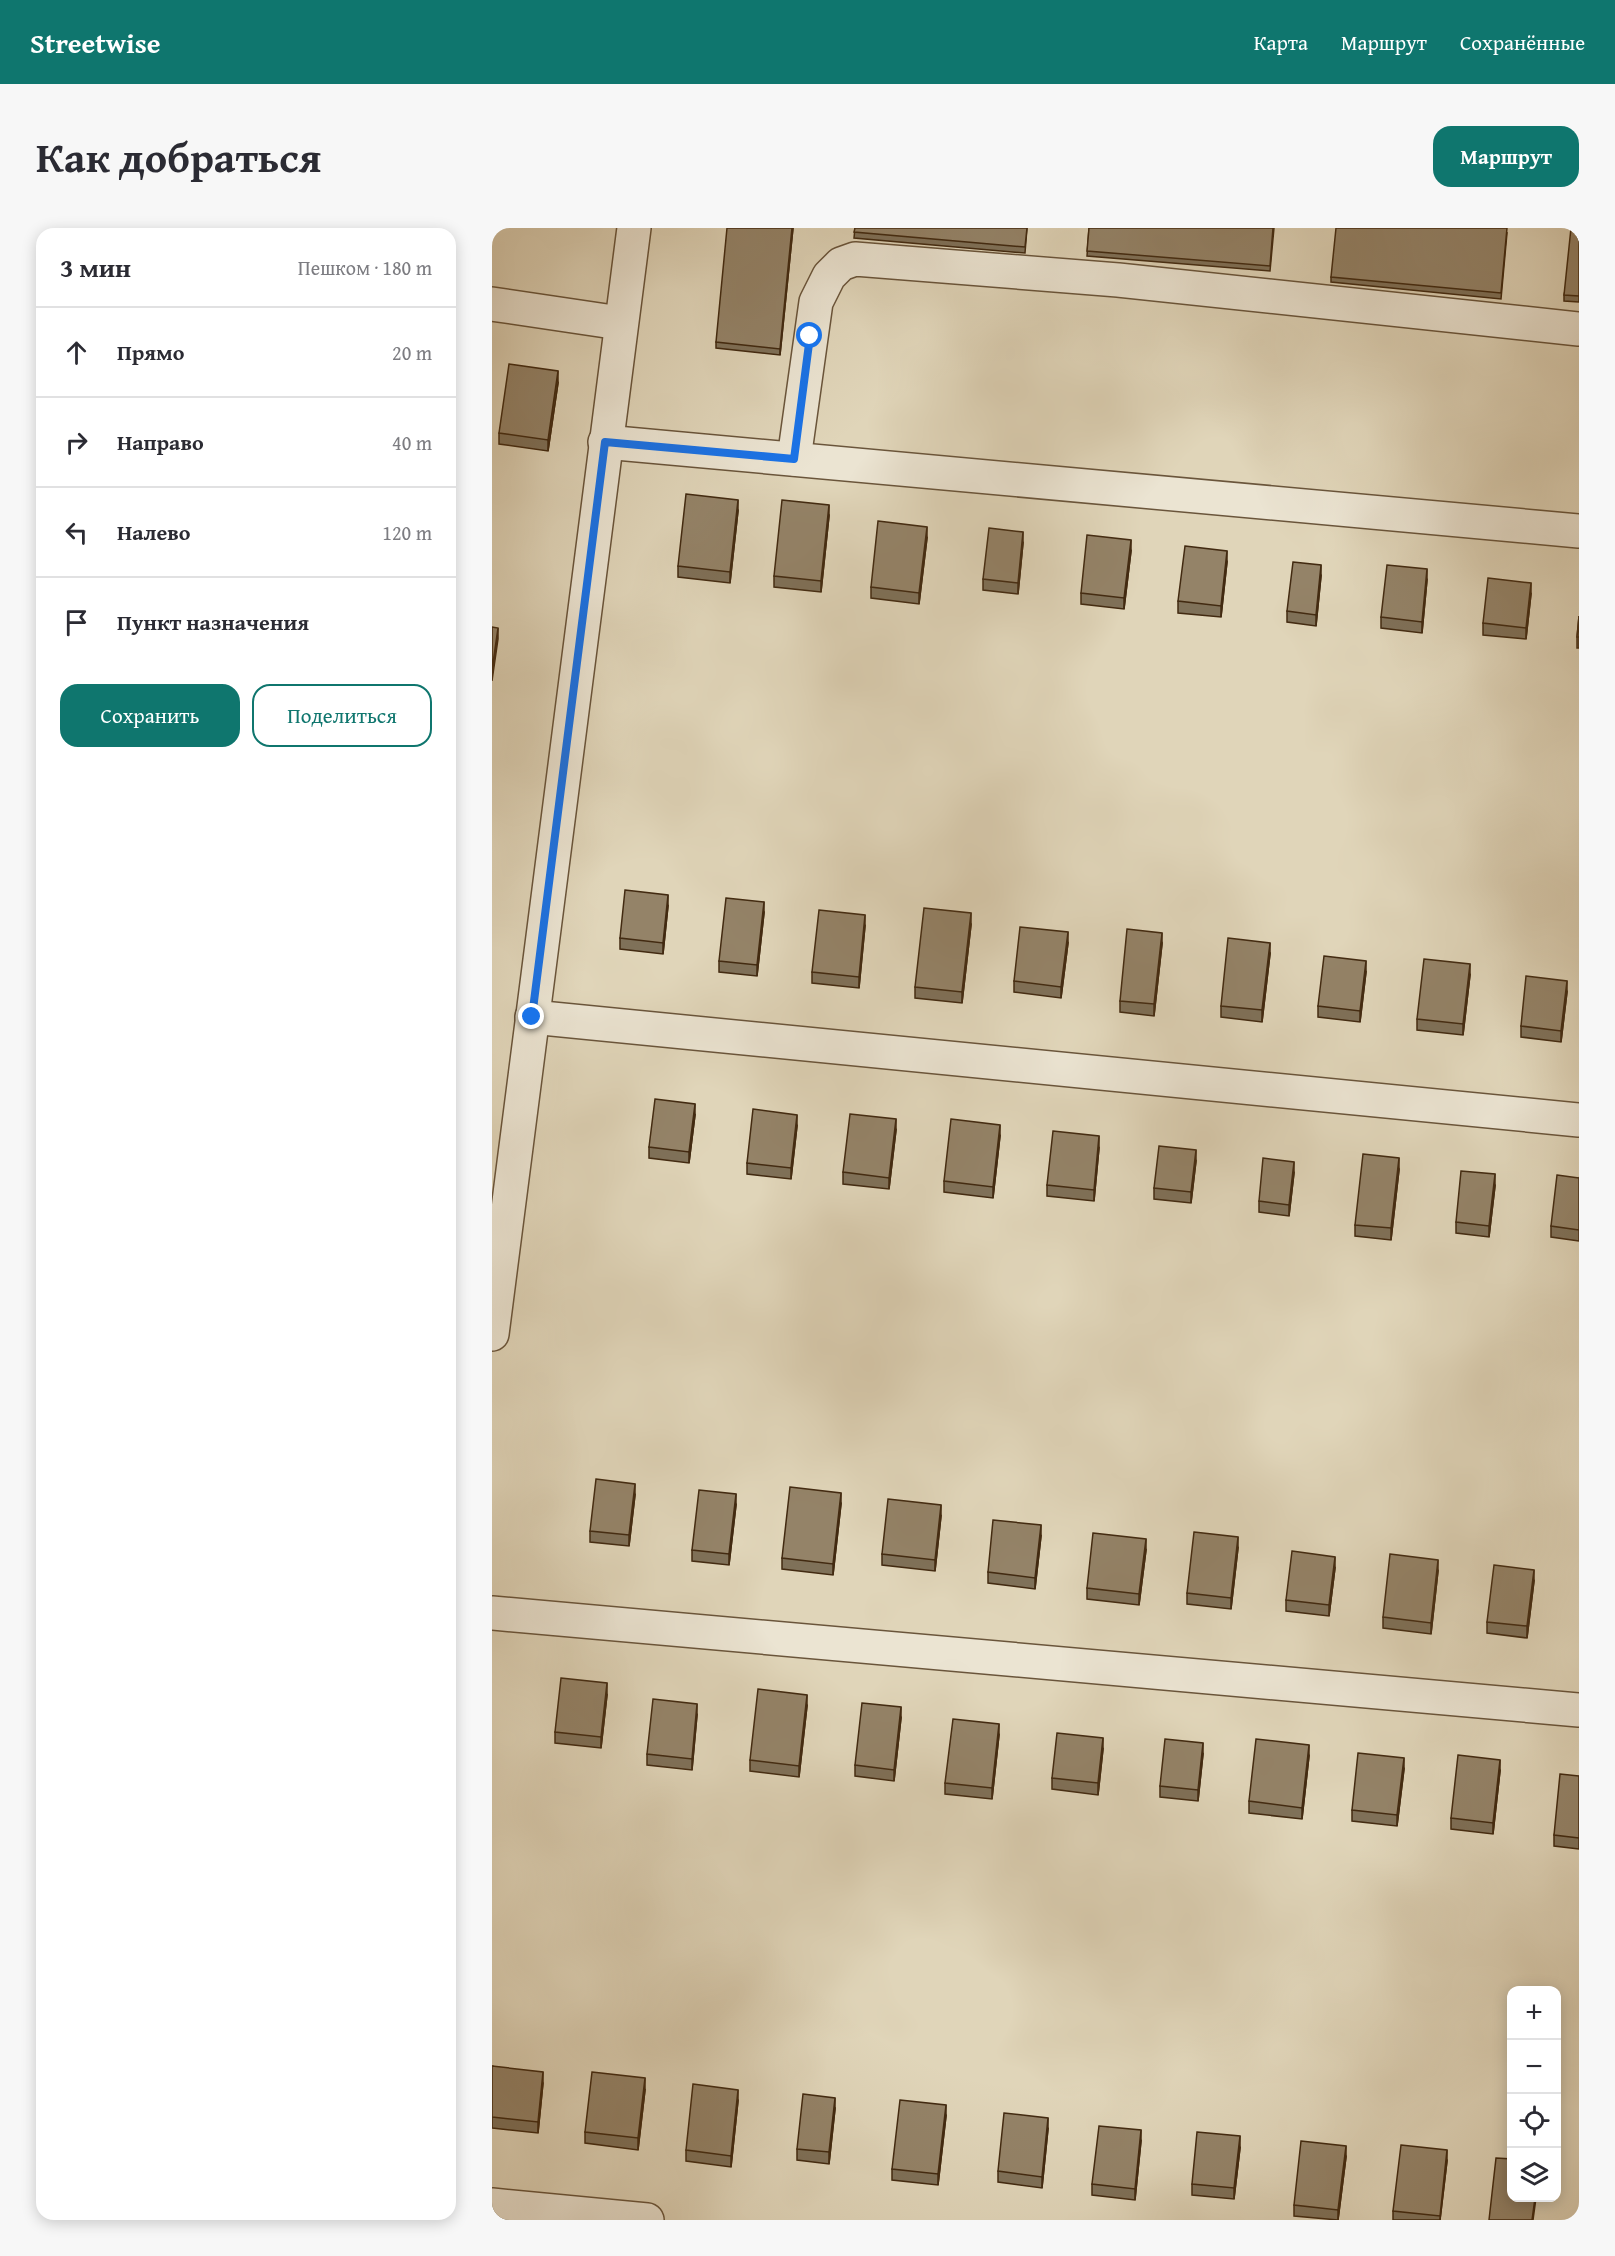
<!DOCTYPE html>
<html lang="ru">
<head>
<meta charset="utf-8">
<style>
	:root { --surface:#fff; --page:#f7f7f7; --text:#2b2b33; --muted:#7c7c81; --line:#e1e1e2; --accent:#0f766e }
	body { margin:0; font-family:"Gentium Book Plus",serif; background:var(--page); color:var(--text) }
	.controls { position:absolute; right:18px; bottom:18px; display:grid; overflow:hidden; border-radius:12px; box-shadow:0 3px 15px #0003 }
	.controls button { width:54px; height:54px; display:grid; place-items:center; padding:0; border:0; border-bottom:2px solid var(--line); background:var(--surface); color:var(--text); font:30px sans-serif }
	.stop { position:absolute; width:18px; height:18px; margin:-14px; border:4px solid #1a73e8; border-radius:50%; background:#fff }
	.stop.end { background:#1a73e8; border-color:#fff; box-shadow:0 2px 6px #0008 }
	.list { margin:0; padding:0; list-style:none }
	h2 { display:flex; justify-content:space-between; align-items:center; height:78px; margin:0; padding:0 24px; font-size:26px }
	h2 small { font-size:20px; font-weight:400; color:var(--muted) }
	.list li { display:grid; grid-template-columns:39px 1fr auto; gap:18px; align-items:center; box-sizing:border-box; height:90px; padding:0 24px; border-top:2px solid var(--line) }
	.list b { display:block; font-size:22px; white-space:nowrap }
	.list em { font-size:20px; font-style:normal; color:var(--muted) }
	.actions { display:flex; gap:12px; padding:18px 24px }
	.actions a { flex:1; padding:14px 0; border:2px solid var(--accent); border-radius:18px; text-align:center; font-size:21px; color:var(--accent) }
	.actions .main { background:var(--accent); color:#fff }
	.icon { flex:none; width:33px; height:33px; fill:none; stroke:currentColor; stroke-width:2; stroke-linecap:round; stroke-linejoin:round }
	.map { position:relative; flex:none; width:1087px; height:1992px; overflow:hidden; border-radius:18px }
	header { display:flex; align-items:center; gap:36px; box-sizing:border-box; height:84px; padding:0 30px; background:var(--accent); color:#fff }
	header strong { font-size:28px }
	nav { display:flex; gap:33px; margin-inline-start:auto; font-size:21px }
	.intro { display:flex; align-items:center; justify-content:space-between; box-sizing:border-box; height:144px; padding:0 36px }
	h1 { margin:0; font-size:42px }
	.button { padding:15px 27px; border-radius:18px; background:var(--accent); color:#fff; font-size:21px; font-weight:700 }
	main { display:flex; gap:36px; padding:0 36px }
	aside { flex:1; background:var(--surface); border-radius:18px; box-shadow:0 3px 15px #0003 }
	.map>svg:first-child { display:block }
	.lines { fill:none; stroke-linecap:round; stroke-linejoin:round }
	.minor-casing { stroke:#6a553b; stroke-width:36 }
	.minor { stroke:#ebe4d2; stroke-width:33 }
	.wall { fill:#7f7159; stroke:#422a11; stroke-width:1.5 }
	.shaded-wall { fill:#685c49; stroke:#422a11; stroke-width:1.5 }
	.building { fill:#948368; stroke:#422a11; stroke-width:1.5 }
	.route { stroke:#1a73e8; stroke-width:8 }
</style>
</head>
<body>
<header>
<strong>Streetwise</strong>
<nav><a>Карта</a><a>Маршрут</a><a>Сохранённые</a></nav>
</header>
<div class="intro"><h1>Как добраться</h1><a class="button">Маршрут</a></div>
<main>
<aside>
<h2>3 мин<small>Пешком · 180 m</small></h2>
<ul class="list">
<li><svg class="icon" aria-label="ahead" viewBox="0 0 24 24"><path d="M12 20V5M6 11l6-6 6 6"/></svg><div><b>Прямо</b></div><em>20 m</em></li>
<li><svg class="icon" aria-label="right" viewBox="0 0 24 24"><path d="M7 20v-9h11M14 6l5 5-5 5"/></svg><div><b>Направо</b></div><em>40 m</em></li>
<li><svg class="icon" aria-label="left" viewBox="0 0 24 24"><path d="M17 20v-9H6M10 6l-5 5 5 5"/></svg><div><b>Налево</b></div><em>120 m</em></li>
<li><svg class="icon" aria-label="arrive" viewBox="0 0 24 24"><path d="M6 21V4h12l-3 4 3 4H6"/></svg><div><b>Пункт назначения</b></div></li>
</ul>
<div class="actions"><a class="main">Сохранить</a><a>Поделиться</a></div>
</aside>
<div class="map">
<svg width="1087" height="1992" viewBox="0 0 1087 1992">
	<rect width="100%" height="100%" fill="#e0d5b9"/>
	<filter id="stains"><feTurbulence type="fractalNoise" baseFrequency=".00333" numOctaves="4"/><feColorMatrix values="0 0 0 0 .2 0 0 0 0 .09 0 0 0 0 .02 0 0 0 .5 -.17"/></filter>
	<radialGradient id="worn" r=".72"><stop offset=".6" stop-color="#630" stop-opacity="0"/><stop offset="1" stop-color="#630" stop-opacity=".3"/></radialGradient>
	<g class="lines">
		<defs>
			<g id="minor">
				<polyline points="0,76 128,95"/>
				<polyline points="113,214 1087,303"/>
				<polyline points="302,231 324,74 337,48 349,36 363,31 626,52 1087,101"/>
				<polyline points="40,789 1087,892"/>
				<polyline points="0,1106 142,0"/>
				<polyline points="0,1385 1087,1482"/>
				<polyline points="0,1977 155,1992"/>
			</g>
		</defs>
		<!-- minor casing -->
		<use href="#minor" class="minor-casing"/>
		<!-- minor -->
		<use href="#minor" class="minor"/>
	</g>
	<!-- wall -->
	<g class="wall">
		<polygon points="301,0 288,127 224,120 224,114"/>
		<polygon points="363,0 535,0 533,25 362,10"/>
		<polygon points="597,0 782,0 778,43 595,28"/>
		<polygon points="1087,0 1087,74 1072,73 1072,67"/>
		<polygon points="1015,5 1009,71 839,54 839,49"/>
		<polygon points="66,155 56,223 7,216 7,205"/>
		<polygon points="246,283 238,355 186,349 186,338"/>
		<polygon points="337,288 329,364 282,359 282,348"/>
		<polygon points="435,310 427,376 379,370 379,359"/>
		<polygon points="531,315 526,366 491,362 491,351"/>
		<polygon points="639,323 632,381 589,376 589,365"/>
		<polygon points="735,334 729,389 686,385 686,373"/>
		<polygon points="829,348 824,398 795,394 795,383"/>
		<polygon points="935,352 930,405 889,400 889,389"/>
		<polygon points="1039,366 1034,411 991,407 991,395"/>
		<polygon points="1087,388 1087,420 1085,420 1085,409"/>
		<polygon points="176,678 171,726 128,721 128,710"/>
		<polygon points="272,685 265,748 227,744 227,733"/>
		<polygon points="479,697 470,775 423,770 423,759"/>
		<polygon points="373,698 367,760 320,755 320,744"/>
		<polygon points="576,715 569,770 522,764 522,753"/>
		<polygon points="670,716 662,788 628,784 628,773"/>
		<polygon points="778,726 770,794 729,789 729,778"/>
		<polygon points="874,744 868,794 826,789 826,778"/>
		<polygon points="978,747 971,807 925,802 925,791"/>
		<polygon points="1075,764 1069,814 1029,809 1029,798"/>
		<polygon points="203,887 197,935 157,930 157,919"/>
		<polygon points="305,898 299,951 255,946 255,935"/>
		<polygon points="404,902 397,961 351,956 351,944"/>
		<polygon points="508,908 501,970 452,964 452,953"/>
		<polygon points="607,920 602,973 555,968 555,957"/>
		<polygon points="704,933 699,975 662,971 662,960"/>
		<polygon points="907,942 899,1012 863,1008 863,997"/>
		<polygon points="802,945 797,988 767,984 767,973"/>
		<polygon points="1087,950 1087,1013 1059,1009 1059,998"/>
		<polygon points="1003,958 997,1009 964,1005 964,994"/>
		<polygon points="143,1267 137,1318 98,1314 98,1303"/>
		<polygon points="349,1276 341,1347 290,1341 290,1330"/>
		<polygon points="244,1277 237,1337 200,1333 200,1322"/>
		<polygon points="449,1288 443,1343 390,1337 390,1326"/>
		<polygon points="549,1308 543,1361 496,1355 496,1344"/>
		<polygon points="746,1320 739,1381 695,1376 695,1365"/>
		<polygon points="654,1322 647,1377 595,1371 595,1360"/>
		<polygon points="843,1340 837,1388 794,1383 794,1372"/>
		<polygon points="946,1343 939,1406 891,1400 891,1389"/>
		<polygon points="1042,1353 1035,1410 995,1405 995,1394"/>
		<polygon points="115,1467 109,1520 63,1515 63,1504"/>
		<polygon points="315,1478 307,1549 258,1543 258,1532"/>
		<polygon points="205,1487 200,1542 155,1537 155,1526"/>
		<polygon points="409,1490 402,1553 363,1548 363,1537"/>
		<polygon points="507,1507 500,1571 453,1566 453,1555"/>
		<polygon points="611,1521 606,1567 560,1561 560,1550"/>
		<polygon points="711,1526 706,1573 668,1569 668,1558"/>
		<polygon points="817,1528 810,1591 757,1585 757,1573"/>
		<polygon points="912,1541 905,1598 860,1593 860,1582"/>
		<polygon points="1008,1543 1001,1606 959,1601 959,1590"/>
		<polygon points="1087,1548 1087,1621 1062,1618 1062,1607"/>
		<polygon points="0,1838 51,1855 46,1905 0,1900"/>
		<polygon points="153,1862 146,1922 93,1915 93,1904"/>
		<polygon points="246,1873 239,1939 194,1933 194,1922"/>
		<polygon points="343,1881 337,1936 305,1932 305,1921"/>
		<polygon points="454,1888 446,1957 400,1952 400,1941"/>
		<polygon points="556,1901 550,1960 506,1954 506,1943"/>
		<polygon points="649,1913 643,1972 600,1967 600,1956"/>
		<polygon points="748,1920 742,1971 700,1967 700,1956"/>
		<polygon points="854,1929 846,1992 802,1988 802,1977"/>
		<polygon points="955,1933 948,1992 901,1992 901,1983"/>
	</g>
	<!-- shaded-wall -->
	<g class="shaded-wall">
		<polygon points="300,0 301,0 288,127 288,121"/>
		<polygon points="66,143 66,155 56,223 56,212"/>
		<polygon points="246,272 246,283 238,355 238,344"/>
		<polygon points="337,277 337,288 329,364 329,353"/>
		<polygon points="435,299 435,310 427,376 427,365"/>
		<polygon points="531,304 531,315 526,366 526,355"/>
		<polygon points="639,312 639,323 632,381 632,370"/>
		<polygon points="735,323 735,334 729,389 729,378"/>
		<polygon points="829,337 829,348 824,398 824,387"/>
		<polygon points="935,341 935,352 930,405 930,394"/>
		<polygon points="1039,355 1039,366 1034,411 1034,400"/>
		<polygon points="6,400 6,411 0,453 0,442"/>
		<polygon points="176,667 176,678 171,726 171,715"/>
		<polygon points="272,674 272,685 265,748 265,737"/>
		<polygon points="479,685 479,697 470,775 470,764"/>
		<polygon points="373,687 373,698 367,760 367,749"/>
		<polygon points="576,704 576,715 569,770 569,759"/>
		<polygon points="670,705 670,716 662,788 662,776"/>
		<polygon points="778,715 778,726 770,794 770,782"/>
		<polygon points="874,733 874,744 868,794 868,783"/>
		<polygon points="978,736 978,747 971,807 971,796"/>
		<polygon points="1075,753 1075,764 1069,814 1069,803"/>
		<polygon points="203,876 203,887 197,935 197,924"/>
		<polygon points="305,887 305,898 299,951 299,940"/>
		<polygon points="404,891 404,902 397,961 397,950"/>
		<polygon points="508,897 508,908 501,970 501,959"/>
		<polygon points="607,908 607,920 602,973 602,962"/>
		<polygon points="704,922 704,933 699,975 699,964"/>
		<polygon points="907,930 907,942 899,1012 899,1000"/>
		<polygon points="802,934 802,945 797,988 797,977"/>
		<polygon points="1003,946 1003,958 997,1009 997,998"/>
		<polygon points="143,1256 143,1267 137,1318 137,1307"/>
		<polygon points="349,1265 349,1276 341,1347 341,1336"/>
		<polygon points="244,1266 244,1277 237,1337 237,1326"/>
		<polygon points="449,1277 449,1288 443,1343 443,1332"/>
		<polygon points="549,1297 549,1308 543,1361 543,1350"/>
		<polygon points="746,1309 746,1320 739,1381 739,1370"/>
		<polygon points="654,1311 654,1322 647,1377 647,1366"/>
		<polygon points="843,1329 843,1340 837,1388 837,1377"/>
		<polygon points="946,1332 946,1343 939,1406 939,1395"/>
		<polygon points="1042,1342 1042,1353 1035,1410 1035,1398"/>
		<polygon points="115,1455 115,1467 109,1520 109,1509"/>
		<polygon points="315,1467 315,1478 307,1549 307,1538"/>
		<polygon points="205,1476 205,1487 200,1542 200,1531"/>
		<polygon points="409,1479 409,1490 402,1553 402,1542"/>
		<polygon points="507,1496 507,1507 500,1571 500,1560"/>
		<polygon points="611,1510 611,1521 606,1567 606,1555"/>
		<polygon points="711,1515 711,1526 706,1573 706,1562"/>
		<polygon points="817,1517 817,1528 810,1591 810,1580"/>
		<polygon points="912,1530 912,1541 905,1598 905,1587"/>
		<polygon points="1008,1532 1008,1543 1001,1606 1001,1595"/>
		<polygon points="51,1844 51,1855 46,1905 46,1894"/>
		<polygon points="153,1850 153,1862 146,1922 146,1910"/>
		<polygon points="246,1862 246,1873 239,1939 239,1928"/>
		<polygon points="343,1870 343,1881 337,1936 337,1924"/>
		<polygon points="454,1877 454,1888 446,1957 446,1946"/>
		<polygon points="556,1890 556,1901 550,1960 550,1949"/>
		<polygon points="649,1902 649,1913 643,1972 643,1961"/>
		<polygon points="748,1908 748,1920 742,1971 742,1960"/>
		<polygon points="854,1918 854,1929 846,1992 846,1982"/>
		<polygon points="955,1922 955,1933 948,1992"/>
		<polygon points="1043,1970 1044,1970 1041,1992 1040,1992"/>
	</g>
	<!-- building -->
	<g class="building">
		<polygon points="235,0 300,0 288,121 224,114"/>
		<polygon points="363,0 535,0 533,19 362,4"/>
		<polygon points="597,0 781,0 778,38 595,23"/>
		<polygon points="844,0 1015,0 1009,65 839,49"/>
		<polygon points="1079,0 1087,0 1087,68 1072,67"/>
		<polygon points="17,136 66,143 56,212 7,205"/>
		<polygon points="194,266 246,272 238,344 186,338"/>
		<polygon points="290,272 337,277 329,353 282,348"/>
		<polygon points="386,293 435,299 427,365 379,359"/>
		<polygon points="497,300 531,304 526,355 491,351"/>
		<polygon points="595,307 639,312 632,370 589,365"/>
		<polygon points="693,318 735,323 729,378 686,373"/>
		<polygon points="801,334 829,337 824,387 795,383"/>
		<polygon points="895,337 935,341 930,394 889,389"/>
		<polygon points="996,350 1039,355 1034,400 991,395"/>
		<polygon points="1087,388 1087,409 1085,409"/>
		<polygon points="0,399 6,400 0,442"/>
		<polygon points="133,662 176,667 171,715 128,710"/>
		<polygon points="234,670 272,674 265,737 227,733"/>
		<polygon points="432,680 479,685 470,764 423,759"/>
		<polygon points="327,682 373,687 367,749 320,744"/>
		<polygon points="528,699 576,704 569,759 522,753"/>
		<polygon points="635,701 670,705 662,776 628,773"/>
		<polygon points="736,710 778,715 770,782 729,778"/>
		<polygon points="832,728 874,733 868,783 826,778"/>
		<polygon points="932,731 978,736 971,796 925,791"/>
		<polygon points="1034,748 1075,753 1069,803 1029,798"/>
		<polygon points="163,871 203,876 197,924 157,919"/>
		<polygon points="261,881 305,887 299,940 255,935"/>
		<polygon points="358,886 404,891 397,950 351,944"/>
		<polygon points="459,891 508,897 501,959 452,953"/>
		<polygon points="561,903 607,908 602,962 555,957"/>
		<polygon points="667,918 704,922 699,964 662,960"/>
		<polygon points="871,926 907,930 899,1000 863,997"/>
		<polygon points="771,930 802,934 797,977 767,973"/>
		<polygon points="969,943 1003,946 997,998 964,994"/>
		<polygon points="1065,947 1087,950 1087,1002 1059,998"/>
		<polygon points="104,1251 143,1256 137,1307 98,1303"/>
		<polygon points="298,1259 349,1265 341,1336 290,1330"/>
		<polygon points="207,1262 244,1266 237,1326 200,1322"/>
		<polygon points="396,1271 449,1277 443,1332 390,1326"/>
		<polygon points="501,1292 549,1297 543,1350 496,1344"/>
		<polygon points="702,1304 746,1309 739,1370 695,1365"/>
		<polygon points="601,1305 654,1311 647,1366 595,1360"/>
		<polygon points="800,1323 843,1329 837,1377 794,1372"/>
		<polygon points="898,1326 946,1332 939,1395 891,1389"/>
		<polygon points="1002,1337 1042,1342 1035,1398 995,1394"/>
		<polygon points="69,1450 115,1455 109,1509 63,1504"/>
		<polygon points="266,1461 315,1467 307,1538 258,1532"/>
		<polygon points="161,1471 205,1476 200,1531 155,1526"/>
		<polygon points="370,1475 409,1479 402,1542 363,1537"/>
		<polygon points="461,1491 507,1496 500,1560 453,1555"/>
		<polygon points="565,1505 611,1510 606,1555 560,1550"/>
		<polygon points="673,1511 711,1515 706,1562 668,1558"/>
		<polygon points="764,1511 817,1517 810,1580 757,1573"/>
		<polygon points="866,1525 912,1530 905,1587 860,1582"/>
		<polygon points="966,1527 1008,1532 1001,1595 959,1590"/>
		<polygon points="1068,1546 1087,1548 1087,1610 1062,1607"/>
		<polygon points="0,1838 51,1844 46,1894 0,1889"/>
		<polygon points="100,1844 153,1850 146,1910 93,1904"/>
		<polygon points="201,1856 246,1862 239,1928 194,1922"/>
		<polygon points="311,1866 343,1870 337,1924 305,1921"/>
		<polygon points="408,1872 454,1877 446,1946 400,1941"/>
		<polygon points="512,1885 556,1890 550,1949 506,1943"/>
		<polygon points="607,1898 649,1902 643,1961 600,1956"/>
		<polygon points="705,1904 748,1908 742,1960 700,1956"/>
		<polygon points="809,1913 854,1918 846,1982 802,1977"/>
		<polygon points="909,1917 955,1922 948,1988 901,1983"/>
		<polygon points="1004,1930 1020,1931 1020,1970 1043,1970 1040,1992 997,1992"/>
	</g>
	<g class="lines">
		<!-- route -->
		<polyline class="route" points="40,789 113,214 302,231 318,108"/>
	</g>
	<rect width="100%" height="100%" filter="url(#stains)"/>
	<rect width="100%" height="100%" fill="url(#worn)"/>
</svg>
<div class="controls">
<button>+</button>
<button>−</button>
<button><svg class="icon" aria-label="locate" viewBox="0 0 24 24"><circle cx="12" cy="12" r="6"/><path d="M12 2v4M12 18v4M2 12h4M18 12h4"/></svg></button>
<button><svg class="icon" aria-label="layers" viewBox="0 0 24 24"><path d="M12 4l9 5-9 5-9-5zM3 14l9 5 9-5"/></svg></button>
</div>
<div class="stop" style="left:318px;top:108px"></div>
<div class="stop end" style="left:40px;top:789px"></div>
</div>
</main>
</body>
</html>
